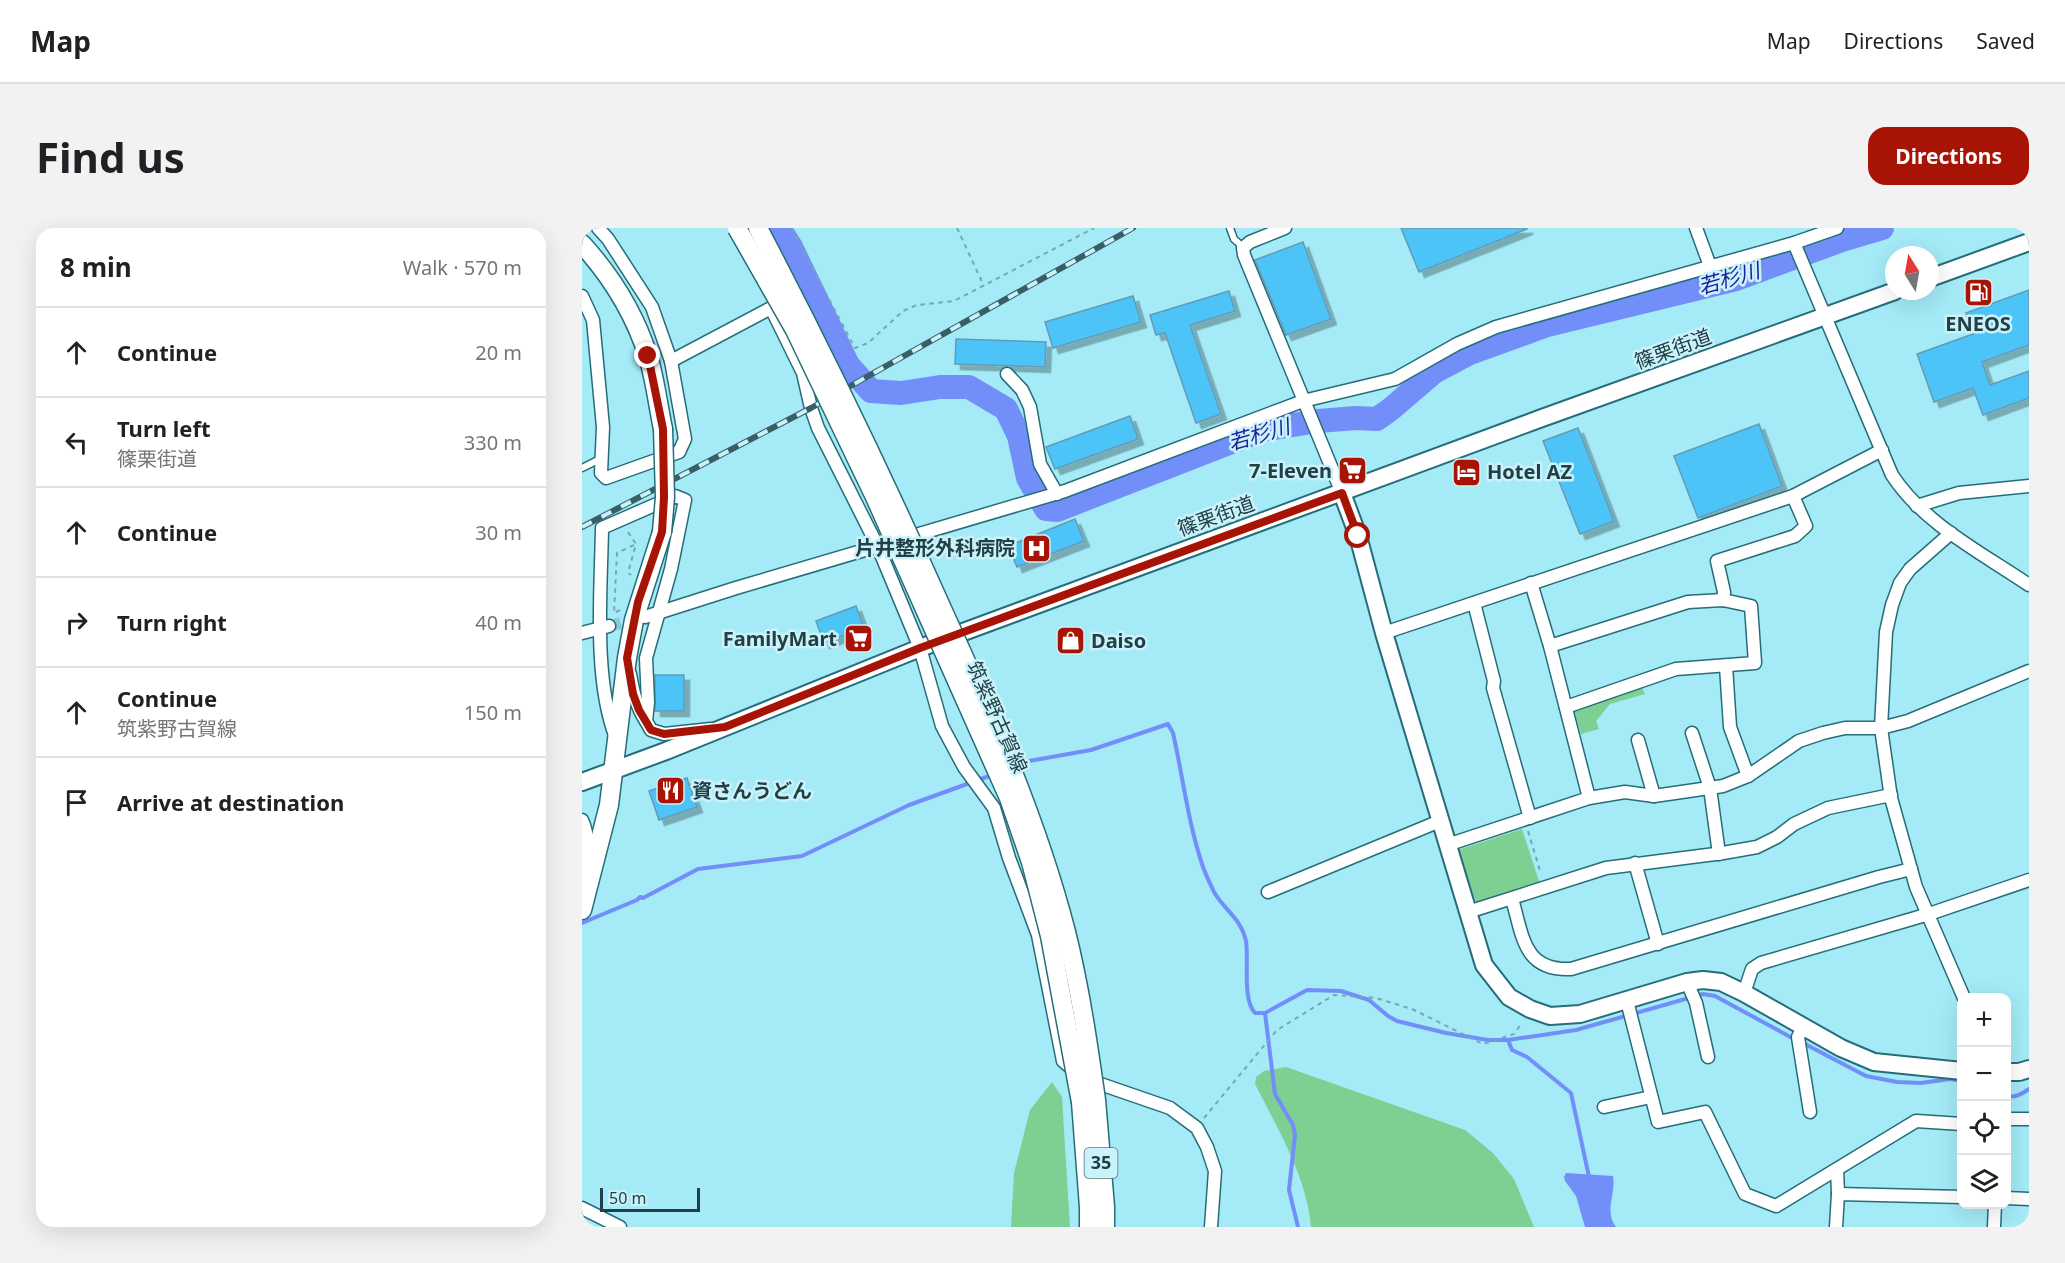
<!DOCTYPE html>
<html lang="en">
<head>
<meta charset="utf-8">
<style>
	:root { --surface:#fff; --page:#f2f2f2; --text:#202124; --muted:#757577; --line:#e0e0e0; --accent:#a71405 }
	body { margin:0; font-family:"Noto Sans","Noto Sans JP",sans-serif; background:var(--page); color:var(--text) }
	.controls { position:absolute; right:18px; bottom:18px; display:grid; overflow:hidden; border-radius:12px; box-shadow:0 6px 24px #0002 }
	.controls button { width:54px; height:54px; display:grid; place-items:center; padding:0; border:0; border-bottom:2px solid var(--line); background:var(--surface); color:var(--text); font:30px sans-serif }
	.compass { position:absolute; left:1303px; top:18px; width:54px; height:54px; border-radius:50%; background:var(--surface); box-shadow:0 6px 24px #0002; rotate:349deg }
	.scale { position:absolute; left:18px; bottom:15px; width:100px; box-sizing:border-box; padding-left:6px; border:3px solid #223f44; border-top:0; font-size:16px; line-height:21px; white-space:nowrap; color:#223f44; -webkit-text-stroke:4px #caf2fa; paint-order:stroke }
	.stop { position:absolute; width:18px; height:18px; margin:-14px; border:4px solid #a71405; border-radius:50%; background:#fff }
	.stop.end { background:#a71405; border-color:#fff; box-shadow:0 2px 6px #0008 }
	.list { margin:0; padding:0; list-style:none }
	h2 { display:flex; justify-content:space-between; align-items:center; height:78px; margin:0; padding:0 24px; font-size:26px }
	h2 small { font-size:20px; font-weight:400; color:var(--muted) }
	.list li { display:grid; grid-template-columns:39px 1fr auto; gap:18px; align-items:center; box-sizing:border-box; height:90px; padding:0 24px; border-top:2px solid var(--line) }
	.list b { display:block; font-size:22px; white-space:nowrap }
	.list p { margin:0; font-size:20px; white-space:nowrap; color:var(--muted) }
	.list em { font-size:20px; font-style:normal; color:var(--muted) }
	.icon { flex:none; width:33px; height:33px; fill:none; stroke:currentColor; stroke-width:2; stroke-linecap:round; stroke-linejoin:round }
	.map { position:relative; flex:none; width:1447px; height:999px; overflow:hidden; border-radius:18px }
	header { display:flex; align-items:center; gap:36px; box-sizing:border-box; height:84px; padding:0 30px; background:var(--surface); border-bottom:2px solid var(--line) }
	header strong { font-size:28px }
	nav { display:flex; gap:33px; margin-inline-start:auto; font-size:21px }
	.intro { display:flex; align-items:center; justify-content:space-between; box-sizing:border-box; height:144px; padding:0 36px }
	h1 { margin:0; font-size:42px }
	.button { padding:15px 27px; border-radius:18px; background:var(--accent); color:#fff; font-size:21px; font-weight:700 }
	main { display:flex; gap:36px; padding:0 36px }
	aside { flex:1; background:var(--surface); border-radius:18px; box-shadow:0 6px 24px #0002 }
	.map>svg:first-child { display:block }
	.green { fill:#7ed092 }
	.water { fill:#728ef8 }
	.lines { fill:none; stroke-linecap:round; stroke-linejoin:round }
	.stream { stroke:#728ef8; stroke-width:4 }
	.river { stroke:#728ef8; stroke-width:24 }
	.building { fill:#4dc4f7; stroke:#639bb7; stroke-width:1.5; filter:url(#shadow) }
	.street-tunnel { stroke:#8ac8d3; stroke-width:12; stroke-dasharray:12 6; stroke-linecap:butt }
	.lane-casing { stroke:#256d79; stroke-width:9 }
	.street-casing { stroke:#256d79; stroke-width:15 }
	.secondary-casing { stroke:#256d79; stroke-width:20 }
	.primary-casing { stroke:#256d79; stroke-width:21 }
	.path { stroke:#73a9b3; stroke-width:2; stroke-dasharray:4.5 4.5; stroke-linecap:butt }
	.lane { stroke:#fff; stroke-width:6 }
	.street { stroke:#fff; stroke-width:12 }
	.secondary { stroke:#fff; stroke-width:16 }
	.primary { stroke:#fff; stroke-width:18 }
	.rail-casing { stroke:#3a5e65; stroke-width:6 }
	.rail { stroke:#caf2fa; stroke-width:4; stroke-dasharray:11; stroke-linecap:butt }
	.primary-bridge-casing { stroke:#256d79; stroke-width:21; stroke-linecap:butt }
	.primary-bridge { stroke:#fff; stroke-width:18 }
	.route { stroke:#a71405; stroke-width:8 }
	.labels { text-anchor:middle; stroke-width:5; stroke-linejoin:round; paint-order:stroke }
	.shield { fill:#caf2fa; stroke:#54757b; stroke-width:1.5 }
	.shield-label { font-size:18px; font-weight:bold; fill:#223f44 }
	.poi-label { font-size:20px; font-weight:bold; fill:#223f44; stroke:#caf2fa; text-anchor:end }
	.street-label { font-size:20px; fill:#223f44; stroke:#caf2fa }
	.water-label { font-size:21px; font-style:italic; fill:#1e209b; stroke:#caf2fa }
</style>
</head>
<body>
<header>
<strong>Map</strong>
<nav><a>Map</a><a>Directions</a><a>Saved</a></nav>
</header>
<div class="intro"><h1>Find us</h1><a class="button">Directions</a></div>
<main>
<aside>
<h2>8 min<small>Walk · 570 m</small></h2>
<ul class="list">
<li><svg class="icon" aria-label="ahead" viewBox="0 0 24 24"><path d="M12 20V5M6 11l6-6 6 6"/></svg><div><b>Continue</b></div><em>20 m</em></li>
<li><svg class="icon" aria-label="left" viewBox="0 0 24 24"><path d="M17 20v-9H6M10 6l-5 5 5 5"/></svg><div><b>Turn left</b><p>篠栗街道</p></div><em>330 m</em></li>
<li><svg class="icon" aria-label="ahead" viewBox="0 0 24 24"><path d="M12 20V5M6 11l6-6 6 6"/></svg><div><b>Continue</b></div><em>30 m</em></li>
<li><svg class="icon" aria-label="right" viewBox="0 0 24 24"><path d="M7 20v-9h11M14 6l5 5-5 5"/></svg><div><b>Turn right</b></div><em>40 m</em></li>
<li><svg class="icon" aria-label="ahead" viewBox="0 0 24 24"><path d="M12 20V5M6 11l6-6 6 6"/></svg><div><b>Continue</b><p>筑紫野古賀線</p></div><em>150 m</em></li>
<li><svg class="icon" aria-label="arrive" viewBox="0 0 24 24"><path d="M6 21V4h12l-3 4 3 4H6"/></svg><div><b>Arrive at destination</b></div></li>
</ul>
</aside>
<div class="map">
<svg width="1447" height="999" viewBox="0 0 1447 999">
	<defs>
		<filter id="shadow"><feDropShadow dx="5.5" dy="5.5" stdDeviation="0" flood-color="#0004"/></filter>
	</defs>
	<rect width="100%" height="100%" fill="#a4eaf7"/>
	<!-- green -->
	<g class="green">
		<polygon points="1059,457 1063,466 1028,476 1014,493 1017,501 999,506 992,482"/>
		<polygon points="940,601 958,656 895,677 876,622"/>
		<path d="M704,839L883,902L911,925L932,951L952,999H729C725,949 695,900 673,856L674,849L682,843Z"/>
		<polygon points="470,854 480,869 488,999 429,999 432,945 448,882"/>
	</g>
	<!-- water -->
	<path class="water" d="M984,945L1031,948C1034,967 1022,982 1034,999H1003L994,968L983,953L982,949Z"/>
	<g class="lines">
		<!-- stream -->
		<g class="stream">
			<path d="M434,538L447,533L509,522L586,496L591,505C601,549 606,595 621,639C624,647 628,656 632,664C643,683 659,690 664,713C667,733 660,771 673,785H683L725,762L759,763L787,772L806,788L815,793L864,805L906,812H926L930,822L945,829L989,865L1007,949"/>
			<polyline points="0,695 55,672 58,669 61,670 116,641 220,628 327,577 410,547"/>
			<polyline points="683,785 693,866 711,897 713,907 707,962 716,999"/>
			<polyline points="926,812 994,802 1121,766 1133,768 1214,812"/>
			<polyline points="1221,815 1284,848 1315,854 1339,855 1368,851 1380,853"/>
			<path d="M1424,868C1433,870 1440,866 1447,861"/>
		</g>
		<!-- river -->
		<polyline class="river" points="197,0 209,19 266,137 289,163 319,165 358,159 387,159 424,181 437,208 446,250 464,281 475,282 680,202 736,193 774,190 795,191 809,181 852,144 888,125 965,97 1154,51 1260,12 1300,0"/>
	</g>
	<!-- building -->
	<g class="building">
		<polygon points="819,0 945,0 945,1 837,44"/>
		<polygon points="721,14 749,91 704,107 673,32"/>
		<polygon points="1447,62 1447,117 1400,134 1408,157 1447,143 1447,170 1401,187 1391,160 1352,174 1335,126 1391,106 1384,85"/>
		<polygon points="647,63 653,83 608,97 639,186 614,195 583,105 574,107 568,87"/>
		<polygon points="551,68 559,94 471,120 463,94"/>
		<polygon points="374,111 464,114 463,139 373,136"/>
		<polygon points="548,188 556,211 473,241 464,219"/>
		<polygon points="1177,196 1200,258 1116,290 1092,228"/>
		<polygon points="996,200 1032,293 998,306 961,213"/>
		<polygon points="493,291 502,313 435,339 426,318"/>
		<polygon points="274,378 282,400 242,415 234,393"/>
		<rect x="73" y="447" width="29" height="36"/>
		<polygon points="105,550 115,579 77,592 67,563"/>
	</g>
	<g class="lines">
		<!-- street-tunnel -->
		<polyline class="street-tunnel" points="27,398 58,390"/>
		<defs>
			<g id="lane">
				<polyline points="648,0 652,11 661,19"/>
				<polyline points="0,240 20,230"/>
			</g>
			<g id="street">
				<polyline points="703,0 668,14 661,20 662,27 760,265"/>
				<polyline points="1114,0 1128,38"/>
				<path d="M1212,15L1310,247C1342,296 1400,325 1447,357"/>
				<polyline points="0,68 11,92 21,199 19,245 24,250 97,224 103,211 89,133 70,79 26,11 16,0"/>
				<polyline points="89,133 189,80 221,145 229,180 236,200 296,319 338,420 360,498 382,539 412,580 427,630 456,707 481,833 501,850 588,880 615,900 625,919 633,943 629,999"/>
				<polyline points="425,146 440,162 448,179 458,236 475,266"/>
				<polyline points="1335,278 1377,265 1447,258"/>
				<polyline points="1369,305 1328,341 1318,355 1310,377 1304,404 1299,500 1309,570 1334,659 1382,770"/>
				<polyline points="949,355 968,418 1007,570"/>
				<polyline points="1141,372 1142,364 1135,333 1213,308 1224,298 1211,268"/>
				<polyline points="892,375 912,453 911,460 948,590"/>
				<polyline points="63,389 154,360 483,263 721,173 813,151 875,116 914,99 1212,15 1255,0"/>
				<polyline points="0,405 27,398"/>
				<polyline points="802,405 1211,268 1300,222"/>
				<polyline points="968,418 1106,374 1141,372 1169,378 1173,435 1094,441 984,479"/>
				<polyline points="1144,438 1148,499 1166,548"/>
				<path d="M48,446C51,463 54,478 64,493"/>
				<polyline points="1110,505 1128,560 1137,626"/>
				<path d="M34,510C11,451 19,363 20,300L93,268L103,272L89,341L64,430L66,474L64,493L69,502L82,506L129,501"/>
				<polyline points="1056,512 1072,568"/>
				<path d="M0,592C8,610 5,623 0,641"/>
				<polyline points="865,617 1007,570 1043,564 1072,568 1141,558 1166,548 1217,513 1241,505 1263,500 1299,500 1326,493 1447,443"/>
				<polyline points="1053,635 1076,716"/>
				<polyline points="686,664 858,593"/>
				<path d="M930,671C941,708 941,743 989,741L1297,649L1329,641"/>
				<polyline points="886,684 1024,640 1141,625 1175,619 1195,609 1212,596 1246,580 1309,567"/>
				<polyline points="1105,754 1114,775 1126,829"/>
				<polyline points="1162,765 1170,741 1179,735 1347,686 1447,652"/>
				<polyline points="1045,773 1076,894 1123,884 1163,966 1194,978 1334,893 1380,896"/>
				<polyline points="1221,799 1216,809 1228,884"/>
				<polyline points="1022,879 1069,869"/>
				<polyline points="1424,891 1447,891"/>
				<polyline points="1255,941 1256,966"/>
				<polyline points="1424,970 1447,971"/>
				<polyline points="0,980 38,999"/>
				<polyline points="1254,999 1256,966 1380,969"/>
				<polyline points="1412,999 1413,976"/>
			</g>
			<g id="secondary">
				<polyline points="1348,50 1447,14"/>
				<polyline points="760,265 776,308 802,405 902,737 927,769 948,781 968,788 998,786 1105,754 1121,752 1139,754 1162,765 1259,820 1292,834 1380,843"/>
				<polyline points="0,554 84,523 338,420 960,190 1313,63"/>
				<polyline points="1424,844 1437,844 1447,841"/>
			</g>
			<g id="primary">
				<path d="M0,16C29,48 53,87 66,128C73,151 76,177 81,201"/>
				<polyline points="0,682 27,577 45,430 52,392 80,304"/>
				<polyline points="514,872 523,979 523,999"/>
				<polyline points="499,874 507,979 507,999"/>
			</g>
		</defs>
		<!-- lane casing -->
		<use href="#lane" class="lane-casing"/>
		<!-- street casing -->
		<use href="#street" class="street-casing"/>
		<!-- secondary casing -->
		<use href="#secondary" class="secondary-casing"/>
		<!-- primary casing -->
		<use href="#primary" class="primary-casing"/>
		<!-- path -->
		<g class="path">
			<polyline points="209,0 273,120 286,115 321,83 335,77 372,73 512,0"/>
			<polyline points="375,0 402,58"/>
			<polyline points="46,304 54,316 46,345 49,347"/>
			<polyline points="38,382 32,385 35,325 54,316"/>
			<polyline points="946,603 959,646"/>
			<polyline points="622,890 695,802 752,767 794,770 830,781 901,816 932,806 940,795"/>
		</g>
		<!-- lane -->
		<use href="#lane" class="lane"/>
		<!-- street -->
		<use href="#street" class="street"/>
		<!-- secondary -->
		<use href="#secondary" class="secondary"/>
		<!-- primary -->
		<use href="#primary" class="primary"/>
		<defs>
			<polyline id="rail" points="0,299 229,180 551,0"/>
		</defs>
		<!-- rail casing -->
		<use href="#rail" class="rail-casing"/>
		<!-- rail -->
		<use href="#rail" class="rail"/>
		<defs>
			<g id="primary-bridge">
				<polyline points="155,0 213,102 293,269 427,570 449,634 468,708 499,874"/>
				<path d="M176,0C242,126 303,253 361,383C409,488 455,592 484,704C498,760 506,816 514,872"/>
				<polyline points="80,304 83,269 81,201"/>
			</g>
		</defs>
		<!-- primary-bridge casing -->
		<use href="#primary-bridge" class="primary-bridge-casing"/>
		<!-- primary-bridge -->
		<use href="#primary-bridge" class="primary-bridge"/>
	</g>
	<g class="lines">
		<!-- route -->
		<polyline class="route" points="66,128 81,201 82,269 80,304 56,374 45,430 51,466 57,482 69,502 82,506 143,499 338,420 760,265 776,308"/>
	</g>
	<!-- icons -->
	<defs>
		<symbol id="fuel-square" viewBox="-11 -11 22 22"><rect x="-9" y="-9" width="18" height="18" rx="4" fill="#a71405" stroke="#caf2fa"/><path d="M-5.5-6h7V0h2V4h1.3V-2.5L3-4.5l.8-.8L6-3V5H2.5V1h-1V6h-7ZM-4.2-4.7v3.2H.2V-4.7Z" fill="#fff"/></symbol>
		<symbol id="supermarket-square" viewBox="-11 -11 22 22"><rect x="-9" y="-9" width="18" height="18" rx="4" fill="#a71405" stroke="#caf2fa"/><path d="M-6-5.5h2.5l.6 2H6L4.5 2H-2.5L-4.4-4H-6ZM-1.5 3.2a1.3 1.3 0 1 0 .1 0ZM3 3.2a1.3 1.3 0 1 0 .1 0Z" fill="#fff"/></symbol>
		<symbol id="hotel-square" viewBox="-11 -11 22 22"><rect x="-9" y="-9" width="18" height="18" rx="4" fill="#a71405" stroke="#caf2fa"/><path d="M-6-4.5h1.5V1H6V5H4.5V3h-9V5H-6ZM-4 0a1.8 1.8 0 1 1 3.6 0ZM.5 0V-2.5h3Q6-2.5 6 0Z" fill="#fff"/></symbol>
		<symbol id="hospital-square" viewBox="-11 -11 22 22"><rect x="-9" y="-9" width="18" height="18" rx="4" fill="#a71405" stroke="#caf2fa"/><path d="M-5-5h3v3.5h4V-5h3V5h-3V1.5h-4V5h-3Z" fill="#fff"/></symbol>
		<symbol id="shop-square" viewBox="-11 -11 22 22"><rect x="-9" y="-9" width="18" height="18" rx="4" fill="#a71405" stroke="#caf2fa"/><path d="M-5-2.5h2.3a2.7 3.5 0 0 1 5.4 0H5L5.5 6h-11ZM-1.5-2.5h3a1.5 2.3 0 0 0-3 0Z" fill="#fff"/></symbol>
		<symbol id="restaurant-square" viewBox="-11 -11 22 22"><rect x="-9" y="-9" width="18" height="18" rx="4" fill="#a71405" stroke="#caf2fa"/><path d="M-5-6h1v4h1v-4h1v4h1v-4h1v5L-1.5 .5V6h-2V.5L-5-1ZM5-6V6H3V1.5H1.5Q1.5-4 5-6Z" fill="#fff"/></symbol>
	</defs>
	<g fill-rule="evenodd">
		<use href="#fuel-square" x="1380" y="48" width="33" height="33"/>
		<use href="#supermarket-square" x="754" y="226" width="33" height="33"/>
		<use href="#hotel-square" x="868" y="228" width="33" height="33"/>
		<use href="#hospital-square" x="438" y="304" width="33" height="33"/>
		<use href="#supermarket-square" x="260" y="394" width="33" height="33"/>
		<use href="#shop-square" x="472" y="396" width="33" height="33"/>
		<use href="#restaurant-square" x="72" y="546" width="33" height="33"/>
	</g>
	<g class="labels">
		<!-- shield labels -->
		<rect class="shield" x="502.5" y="920" width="33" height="30" rx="4.5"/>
		<g class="shield-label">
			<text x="519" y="941">35</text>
		</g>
		<!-- poi labels -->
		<g class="poi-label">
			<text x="1396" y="103" text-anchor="middle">ENEOS</text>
			<text x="750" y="250">7-Eleven</text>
			<text x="905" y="251" text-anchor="start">Hotel AZ</text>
			<text x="433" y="327">片井整形外科病院</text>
			<text x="255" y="418">FamilyMart</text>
			<text x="509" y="420" text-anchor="start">Daiso</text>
			<text x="110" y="570" text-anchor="start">資さんうどん</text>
		</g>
		<!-- street labels -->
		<g class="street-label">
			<text transform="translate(1091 121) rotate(-20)" y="7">篠栗街道</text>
			<text transform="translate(634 288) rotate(-20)" y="7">篠栗街道</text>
			<text transform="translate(415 489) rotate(66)" y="7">筑紫野古賀線</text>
		</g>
		<!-- water labels -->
		<g class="water-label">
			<text transform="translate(1147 51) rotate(-16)" y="7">若杉川</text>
			<text transform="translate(677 207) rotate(-16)" y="7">若杉川</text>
		</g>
	</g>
</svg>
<div class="controls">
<button>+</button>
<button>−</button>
<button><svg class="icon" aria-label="locate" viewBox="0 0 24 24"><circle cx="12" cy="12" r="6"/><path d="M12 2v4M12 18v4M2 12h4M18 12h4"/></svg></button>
<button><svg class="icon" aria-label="layers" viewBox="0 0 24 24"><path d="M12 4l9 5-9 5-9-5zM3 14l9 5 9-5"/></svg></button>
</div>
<svg class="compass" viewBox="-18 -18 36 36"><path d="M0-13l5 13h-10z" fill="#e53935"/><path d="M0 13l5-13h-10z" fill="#757577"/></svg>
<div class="scale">50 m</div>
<div class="stop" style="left:776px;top:308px"></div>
<div class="stop end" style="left:66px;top:128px"></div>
</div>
</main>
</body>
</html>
